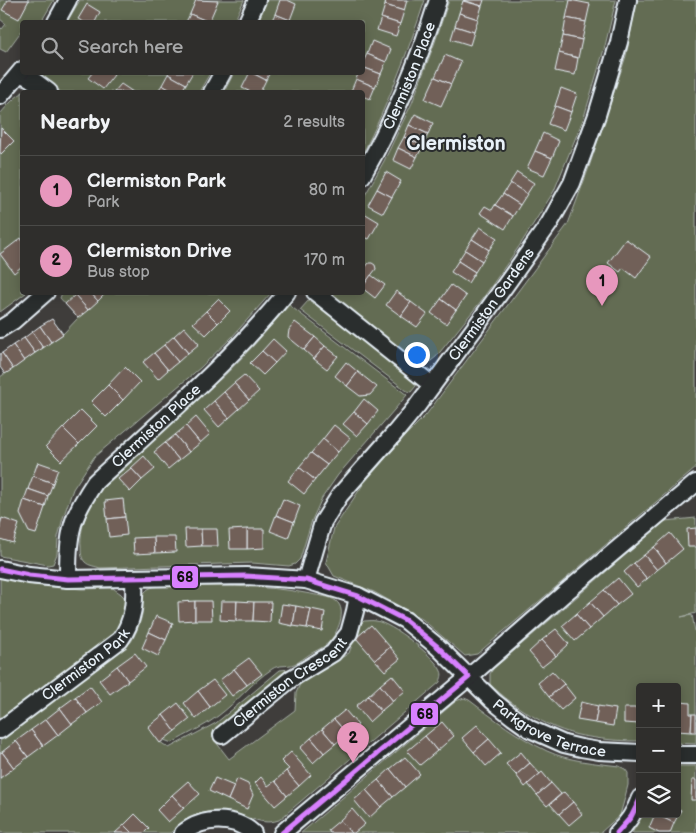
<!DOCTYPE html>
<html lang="en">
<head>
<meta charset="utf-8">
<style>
	:root { --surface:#2f2e2c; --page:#3b3a38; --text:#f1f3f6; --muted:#a7a8a9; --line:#4a4a48; --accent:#e797bd }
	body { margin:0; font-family:"Balsamiq Sans",sans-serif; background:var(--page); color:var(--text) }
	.controls { position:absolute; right:15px; bottom:15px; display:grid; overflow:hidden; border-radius:5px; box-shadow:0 2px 12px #0003 }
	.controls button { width:45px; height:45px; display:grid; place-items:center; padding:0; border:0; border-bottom:1px solid var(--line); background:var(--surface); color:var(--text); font:25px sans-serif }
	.you { position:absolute; left:416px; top:354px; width:18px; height:18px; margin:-12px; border:4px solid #fff; border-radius:50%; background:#1a73e8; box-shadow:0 0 0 8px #1a73e833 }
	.badge { display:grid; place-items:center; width:32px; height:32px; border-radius:50%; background:var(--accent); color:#111; font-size:16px; font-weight:700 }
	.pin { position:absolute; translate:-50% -41px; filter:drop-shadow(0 1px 2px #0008) }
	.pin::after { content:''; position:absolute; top:26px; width:18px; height:15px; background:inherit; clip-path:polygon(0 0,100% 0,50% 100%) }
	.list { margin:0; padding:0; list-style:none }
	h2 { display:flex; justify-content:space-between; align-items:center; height:65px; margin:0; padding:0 20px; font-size:21px }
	h2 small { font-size:16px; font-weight:400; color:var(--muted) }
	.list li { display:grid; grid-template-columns:32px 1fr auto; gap:15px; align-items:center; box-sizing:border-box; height:70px; padding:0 20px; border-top:1px solid var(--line) }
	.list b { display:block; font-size:19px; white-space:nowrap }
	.list p { margin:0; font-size:16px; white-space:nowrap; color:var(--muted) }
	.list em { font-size:16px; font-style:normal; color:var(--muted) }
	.icon { flex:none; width:28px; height:28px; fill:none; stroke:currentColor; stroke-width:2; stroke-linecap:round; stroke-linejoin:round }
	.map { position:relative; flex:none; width:696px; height:833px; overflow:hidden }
	.search { position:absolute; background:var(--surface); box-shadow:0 2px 12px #0003; left:20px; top:20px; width:345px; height:55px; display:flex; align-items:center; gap:12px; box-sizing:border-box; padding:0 18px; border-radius:5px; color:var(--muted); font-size:19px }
	.panel { position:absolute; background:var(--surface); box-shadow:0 2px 12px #0003; left:20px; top:90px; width:345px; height:205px; border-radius:5px }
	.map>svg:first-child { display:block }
	.green { fill:#646c53; stroke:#a6aea6 }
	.building { fill:#716158; stroke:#e8f1f8 }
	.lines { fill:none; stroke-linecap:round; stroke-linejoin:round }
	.street-casing { stroke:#e8f1f8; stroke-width:20 }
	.street { stroke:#2a2d2e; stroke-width:16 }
	.bus-1-casing { stroke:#2a2d2e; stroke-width:9 }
	.bus-1 { stroke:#d880ff; stroke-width:5 }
	.labels { text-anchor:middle; stroke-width:4; stroke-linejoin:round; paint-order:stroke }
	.street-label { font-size:15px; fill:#e8f1f8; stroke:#2a2d2e }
	.district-label { font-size:20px; font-weight:bold; fill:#e8f1f8; stroke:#2a2d2e }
	.line-badge { stroke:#2a2d2e; stroke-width:2 }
	.pale-badge-label { font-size:14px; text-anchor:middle; font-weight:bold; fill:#111 }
</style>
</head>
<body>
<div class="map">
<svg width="696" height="833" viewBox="0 0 696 833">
	<rect width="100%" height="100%" fill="#3f3d3b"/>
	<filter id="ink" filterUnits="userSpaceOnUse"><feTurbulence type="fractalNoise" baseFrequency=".02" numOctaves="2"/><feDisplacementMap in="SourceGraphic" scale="10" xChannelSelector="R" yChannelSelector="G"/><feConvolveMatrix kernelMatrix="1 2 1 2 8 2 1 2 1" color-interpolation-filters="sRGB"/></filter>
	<g filter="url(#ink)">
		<!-- green -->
		<g class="green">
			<polygon points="0,0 54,0 41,22 22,22 22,30 6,52 0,49 0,27 2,29 6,24 0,19"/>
			<polygon points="80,0 244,0 234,22 67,22"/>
			<path d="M267,0H425C408,52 388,104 363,153L362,92H224L234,73L362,72V22H258Z"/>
			<polygon points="449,0 616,0 605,46 584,117 554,191 520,245 481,301 436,357 427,364 414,362 326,293 362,292 363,199 384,161 412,103 435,42"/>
			<polygon points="637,0 696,0 696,468 477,654 465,656 422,619 374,592 334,576 326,562 334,528 364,483 401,440 426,415 568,224 588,170 626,56"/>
			<polygon points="41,73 210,73 199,92 61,92 45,80"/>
			<path d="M26,91L34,92H22V292L26,293L0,312V114C8,105 15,96 26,91Z"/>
			<polygon points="62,293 271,293 232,337 200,368 94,457 73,489 63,518 58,537 57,554 53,564 48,565 0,556 0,377 63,334 78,318 60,298"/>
			<polygon points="308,301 316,303 414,379 416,386 411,392 407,391 300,310"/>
			<path d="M289,305L407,395L338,475L322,498L312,520L300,559L295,564L289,566L252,563L100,568C95,566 89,566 85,562C81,558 81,552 81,547C79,523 92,500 105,481L226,374L254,345Z"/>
			<path d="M696,518V613L681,617L692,615L696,636V744L677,743V687H640V741C623,741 606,740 589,737C555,733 514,708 490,684V674L493,669L665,521Z"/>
			<path d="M0,577L34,585L82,589L113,588C116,591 121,593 123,596C129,603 119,624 115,632L0,719Z"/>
			<path d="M160,586C210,586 261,584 311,594C319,596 330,596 336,601C348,610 337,634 329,642C323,648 317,650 310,654C305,657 300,662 294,664C287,667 279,664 272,669C252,682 237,702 218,716C204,727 187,734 172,743L164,740L160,742L169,748L216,723L280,670L291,669L212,737L229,759L295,710L296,693L300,684L349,653L359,626L364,621C368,621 372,620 376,621C391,623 435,656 441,671C443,675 441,678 440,682L279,820C267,824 260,821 248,818C210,806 201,809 170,833H0V741L131,642C137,631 142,620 143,607C143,602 141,597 145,592C149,587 154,587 160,586Z"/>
			<path d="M464,698L469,700C494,719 518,737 547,751C569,761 595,763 619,766L625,769L628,773V785L624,801L620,815L600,833H301L456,701Z"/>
			<polygon points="677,766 696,766 696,833 632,833 637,825 642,814 677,814"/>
		</g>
		<!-- building -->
		<g class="building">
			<polygon points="8,0 29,0 19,19 2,10"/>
			<polygon points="196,0 218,1 209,22 190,14"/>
			<polygon points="280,0 287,0 296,4 290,20 275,14"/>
			<polygon points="386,0 407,0 404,11 385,5"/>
			<polygon points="463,0 484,0 482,6"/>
			<polygon points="570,0 590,4 586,22 566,18"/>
			<polygon points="463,1 482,6 478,19 459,13"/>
			<polygon points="87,4 100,12 95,22 84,22 78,19"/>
			<polygon points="385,5 404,11 400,24 381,18"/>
			<polygon points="459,13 478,19 474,32 455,26"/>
			<polygon points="190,14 209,22 186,22"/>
			<polygon points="275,14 290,20 289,22 271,22"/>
			<polygon points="381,18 400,24 396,36 377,30"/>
			<polygon points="566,18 586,22 582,40 563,36"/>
			<polygon points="455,26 474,32 470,45 451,39"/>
			<polygon points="563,36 582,40 578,58 559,53"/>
			<polygon points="372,41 391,49 386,62 367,54"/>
			<polygon points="559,53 578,58 575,75 555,71"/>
			<polygon points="367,54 386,62 381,74 362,67 362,64"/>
			<polygon points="445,55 461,62 451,84 435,77"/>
			<polygon points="362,67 381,74 375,87 356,79 359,72 362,72"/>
			<polygon points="93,72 110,72 114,75 103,89 88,78"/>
			<polygon points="169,72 193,72 186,84 168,74"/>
			<polygon points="250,72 266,80 260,92 251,92 242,88"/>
			<polygon points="251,72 270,72 266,80"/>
			<polygon points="168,74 186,84 181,92 174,92 162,85"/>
			<polygon points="435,77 451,84 441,106 425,99"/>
			<polygon points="356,79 375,87 370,99 362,96 362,92 354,92 351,91"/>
			<polygon points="121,84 133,92 114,92"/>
			<polygon points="162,85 174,92 157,92"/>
			<polygon points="561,88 577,94 571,112 555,106"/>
			<polygon points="555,106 571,112 564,130 548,124"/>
			<polygon points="415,114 433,123 428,134 409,125"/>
			<polygon points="409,125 428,134 423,146 404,137"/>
			<polygon points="1,128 14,141 1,154 0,152"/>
			<polygon points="543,133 559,141 552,158 535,151"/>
			<polygon points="404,137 423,146 417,157 398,148"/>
			<polygon points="398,148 417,157 411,169 393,160"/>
			<polygon points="535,151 552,158 544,175 527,168"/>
			<polygon points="386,172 401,181 392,197 377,189"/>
			<polygon points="517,172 534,183 527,194 510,183"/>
			<polygon points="510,183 527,194 520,205 503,194"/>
			<polygon points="377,189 392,197 383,213 368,205"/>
			<polygon points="503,194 520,205 513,216 495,205"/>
			<polygon points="495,205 513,216 505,229 480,213 485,206 492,210"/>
			<polygon points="364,213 379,222 369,239 362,236 362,216"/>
			<polygon points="480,227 497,238 489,250 472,239"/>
			<polygon points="21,238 22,240 22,266 14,273 0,254"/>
			<polygon points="472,239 489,250 482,261 465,250"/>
			<polygon points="626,239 651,257 636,278 623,268 620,272 608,263"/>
			<polygon points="465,250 482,261 475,272 458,261"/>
			<polygon points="458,261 475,272 468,283 451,272"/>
			<polygon points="369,263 372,263 375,265 376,269 362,287 362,268 364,269"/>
			<polygon points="371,275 385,285 375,298 362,288"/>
			<polygon points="451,285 466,296 456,310 441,299"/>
			<polygon points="396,291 411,302 401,316 386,305"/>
			<polygon points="78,292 90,292 98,301 88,310 75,295"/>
			<polygon points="90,292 107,292 98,301"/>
			<polygon points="75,295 88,310 78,318 65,304"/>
			<polygon points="218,299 230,311 218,323 206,311"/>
			<polygon points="441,299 456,310 446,324 431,313"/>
			<polygon points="411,302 427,314 417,327 401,316"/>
			<polygon points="206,311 218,323 206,335 193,323"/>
			<polygon points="52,319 63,334 51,342 40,326"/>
			<polygon points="295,322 315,337 304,350 288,337 289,330"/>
			<polygon points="40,326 51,342 43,348 32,332"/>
			<polygon points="184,327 199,344 188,353 174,336"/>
			<polygon points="32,332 43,348 35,353 24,338"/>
			<polygon points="174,336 188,353 178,362 164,345"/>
			<polygon points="315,337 325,346 314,359 304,350"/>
			<polygon points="24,338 35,353 24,361 13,345"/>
			<polygon points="273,339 286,351 275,363 262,351"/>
			<polygon points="13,345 24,361 13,369 2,353"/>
			<polygon points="164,345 178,362 168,370 154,353"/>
			<polygon points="325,346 338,356 327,369 314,359"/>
			<polygon points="262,351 275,363 263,375 250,363"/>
			<polygon points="2,353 13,369 5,374 0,367 0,354"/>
			<polygon points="154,353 168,370 158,379 143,362"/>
			<polygon points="346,362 358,372 347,386 335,376"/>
			<polygon points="125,367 140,382 123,400 108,385"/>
			<polygon points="358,372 377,387 370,395 360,396 347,386"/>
			<polygon points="244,375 259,391 249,400 234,383"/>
			<polygon points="234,383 249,400 239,409 224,392"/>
			<polygon points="108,385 123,400 106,417 91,402"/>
			<polygon points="224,392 239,409 229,418 214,401"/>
			<polygon points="364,399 378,411 368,424 354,412"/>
			<polygon points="214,401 229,418 219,427 204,410"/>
			<polygon points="81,410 97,426 79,444 63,428"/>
			<polygon points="354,412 368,424 357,436 343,424"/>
			<polygon points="196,417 210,434 200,443 186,426"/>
			<polygon points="334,425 350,438 338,452 323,439"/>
			<polygon points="186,426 200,443 189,452 175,435"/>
			<polygon points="63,428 79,444 61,461 46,446"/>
			<polygon points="175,435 189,452 179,460 165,443"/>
			<polygon points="323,439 338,452 327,465 311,453"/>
			<polygon points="165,443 179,460 168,469 154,452"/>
			<polygon points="311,453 327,465 315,480 299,467"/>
			<polygon points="144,456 155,469 142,480 131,468"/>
			<polygon points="38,462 58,469 53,483 33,476"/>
			<polygon points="299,467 315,480 304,494 288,481"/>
			<polygon points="131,468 142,480 130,492 118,479"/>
			<polygon points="33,476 53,483 48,496 28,489"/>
			<polygon points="28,489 48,496 45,507 24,500"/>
			<polygon points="123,499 125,517 107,519 105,501"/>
			<polygon points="283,499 300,506 294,522 276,515"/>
			<polygon points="24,500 45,507 36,534 29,532 20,514"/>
			<polygon points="276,515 294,522 288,538 270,531"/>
			<polygon points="125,517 127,535 109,537 107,519"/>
			<polygon points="2,518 19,524 13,543 0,539 0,525"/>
			<polygon points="696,528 696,547 688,547 687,529"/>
			<polygon points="185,529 201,529 202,546 186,547"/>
			<polygon points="201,529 217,529 218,546 202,546"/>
			<polygon points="247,529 264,529 264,548 247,549"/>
			<polygon points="247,529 247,549 230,549 229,530"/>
			<polygon points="670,533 683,549 666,563 654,547"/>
			<polygon points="154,537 155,553 134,554 133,538"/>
			<polygon points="154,537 175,537 176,552 155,553"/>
			<polygon points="654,547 666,563 657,570 644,555"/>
			<polygon points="644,555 657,570 647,579 634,563"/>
			<polygon points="634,563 647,579 637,587 624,572"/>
			<polygon points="618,578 631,594 617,605 604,590"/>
			<polygon points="604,590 617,605 603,617 590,602"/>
			<polygon points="195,601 195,620 179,621 178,602"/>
			<polygon points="195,601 211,601 212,620 195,620"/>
			<polygon points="221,601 237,601 236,621 220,620"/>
			<polygon points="237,601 254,602 253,621 236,621"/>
			<polygon points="254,602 271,602 270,622 253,621"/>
			<polygon points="590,602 603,617 589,629 576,614"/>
			<polygon points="282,604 296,606 293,626 279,623"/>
			<polygon points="296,606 311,609 307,628 293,626"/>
			<polygon points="311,609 325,612 322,631 307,628"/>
			<polygon points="576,614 589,629 575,641 562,626"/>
			<polygon points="156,616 173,623 166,640 149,632"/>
			<polygon points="371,625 390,647 375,660 356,638"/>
			<polygon points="556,629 569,644 556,656 542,640"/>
			<polygon points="149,632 166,640 158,656 142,648"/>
			<polygon points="542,640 556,656 542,667 529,652"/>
			<polygon points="390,647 400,659 385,671 375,660"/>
			<polygon points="135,653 146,667 128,681 117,666"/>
			<polygon points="249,658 262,674 247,685 234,669"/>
			<polygon points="117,666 128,681 110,694 99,680"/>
			<polygon points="234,669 247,685 232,696 220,680"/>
			<polygon points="552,671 564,684 549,697 538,683"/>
			<polygon points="392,675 405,691 393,701 380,685"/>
			<polygon points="213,680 225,695 210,707 198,691"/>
			<polygon points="564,684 575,698 561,710 549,697"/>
			<polygon points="380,685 393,701 381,711 368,696"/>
			<polygon points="90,686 102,702 87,713 75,697"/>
			<polygon points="198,691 210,707 196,719 184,703"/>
			<polygon points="368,696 381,711 369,722 356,706"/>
			<polygon points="75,697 87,713 72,724 60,708"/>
			<polygon points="581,702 598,706 595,723 577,720"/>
			<polygon points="681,702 690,703 690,714 692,714 691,732 677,731 677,713 681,713"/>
			<polygon points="178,703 190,719 175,731 163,715"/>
			<polygon points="598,706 616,709 613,726 595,723"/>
			<polygon points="60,708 72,724 58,735 46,719"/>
			<polygon points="624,708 640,708 640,724 624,723"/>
			<polygon points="345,710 358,725 347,734 334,719"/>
			<polygon points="692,714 696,714 696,732 691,732"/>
			<polygon points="163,715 175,731 160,743 148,727"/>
			<polygon points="46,719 58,735 43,746 31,730"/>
			<polygon points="334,719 347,734 335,744 322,729"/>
			<polygon points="442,722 454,736 437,751 425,736"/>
			<polygon points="477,725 489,739 474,752 462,738"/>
			<polygon points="322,729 335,744 324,753 311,738"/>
			<polygon points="31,730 43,746 28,757 16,741"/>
			<polygon points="425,736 437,751 420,765 407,751"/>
			<polygon points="311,738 324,753 313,763 300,748"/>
			<polygon points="489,739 501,753 486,766 474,752"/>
			<polygon points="16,741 28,757 14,768 2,752"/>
			<polygon points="2,752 14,768 0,778 0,753"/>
			<polygon points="291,752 311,775 299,786 286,771 289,769 281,761"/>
			<polygon points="521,752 530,763 516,775 506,764"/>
			<polygon points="405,757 420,774 405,787 390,769"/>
			<polygon points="530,763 540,774 525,787 516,775"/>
			<polygon points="390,769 405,787 393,797 378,780"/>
			<polygon points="286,771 299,786 287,796 275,781"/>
			<polygon points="542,772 551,783 537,795 528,784"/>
			<polygon points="261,777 268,786 275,781 287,796 275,806 255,783"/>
			<polygon points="215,778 234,786 228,800 209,791"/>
			<polygon points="237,779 248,784 253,795 247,809 228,800"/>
			<polygon points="378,780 393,797 381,807 366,790"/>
			<polygon points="692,780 696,780 696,800 691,800"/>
			<polygon points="188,781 200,794 184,808 172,795"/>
			<polygon points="551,783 561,794 547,806 537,795"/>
			<polygon points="366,790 381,807 369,818 354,800"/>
			<polygon points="564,792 573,802 559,814 550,804"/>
			<polygon points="172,795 184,808 168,822 157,810"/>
			<polygon points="573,802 582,814 569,825 559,814"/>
			<polygon points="677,808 681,810 674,823 655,814 677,814"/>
			<polygon points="352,809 365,824 354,833 351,833 340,820"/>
			<polygon points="135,814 149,828 144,833 132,833 124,825"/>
			<polygon points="655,814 674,823 670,833 659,833 649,828"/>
			<polygon points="340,820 351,833 330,833 328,830"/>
			<polygon points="124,825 132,833 115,833"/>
		</g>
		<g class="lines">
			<defs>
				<g id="street">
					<polyline points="56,22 68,0"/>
					<polyline points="247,22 257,0"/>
					<polyline points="20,73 30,78 49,92"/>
					<polyline points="212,92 223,72"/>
					<polyline points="0,96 22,70"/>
					<path id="s1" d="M362,176C394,120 419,61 438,0"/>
					<polyline points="315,292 432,385"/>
					<polyline points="0,329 13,321 46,292"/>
					<path id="s2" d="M0,569L29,575L68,579L246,576L306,580L358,596L405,620L438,647L493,701L513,717L530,729L564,744L581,748L599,751L640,753"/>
					<path id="s3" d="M68,579C68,561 68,541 73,524C77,510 87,494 95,482C161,421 230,362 287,292"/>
					<path id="s4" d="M306,580L323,522L340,495L394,434L417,406L477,325L549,224L572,183L597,115L619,42L628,0"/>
					<path id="s5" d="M0,730L120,640C134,621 135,601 134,578"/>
					<path id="s6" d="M222,735L292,678L333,653L349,633L355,611L358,596"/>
					<polyline points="677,755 696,755"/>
					<path d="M183,833C203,817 233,816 253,833"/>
					<polyline points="282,833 469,677 565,593 696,483"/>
					<path d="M617,833C628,823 635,812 640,798"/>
				</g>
			</defs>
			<!-- street casing -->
			<use href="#street" class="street-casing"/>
			<!-- street -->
			<use href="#street" class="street"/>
			<defs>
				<g id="bus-1">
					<polyline points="0,569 29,575 68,579 246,576 306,580 358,596 405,620 438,647 469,677 282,833"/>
					<polyline points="617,833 631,817 640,799"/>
				</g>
			</defs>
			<!-- bus-1 casing -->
			<use href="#bus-1" class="bus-1-casing"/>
			<!-- bus-1 -->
			<use href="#bus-1" class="bus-1"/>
		</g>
	</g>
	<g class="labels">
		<!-- street labels -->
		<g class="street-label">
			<text dy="5" stroke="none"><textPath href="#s1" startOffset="111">Clermiston Place</textPath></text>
			<text dy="5" stroke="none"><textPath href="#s4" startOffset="336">Clermiston Gardens</textPath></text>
			<text dy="5" stroke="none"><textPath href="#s3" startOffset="186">Clermiston Place</textPath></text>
			<text dy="5" stroke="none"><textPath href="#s5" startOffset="108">Clermiston Park</textPath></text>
			<text dy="5" stroke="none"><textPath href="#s6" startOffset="86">Clermiston Crescent</textPath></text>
			<text dy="5" stroke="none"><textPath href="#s2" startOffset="598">Parkgrove Terrace</textPath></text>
		</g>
		<!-- district labels -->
		<g class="district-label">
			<text x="456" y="150">Clermiston</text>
		</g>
	</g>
	<g class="line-badge">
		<rect x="171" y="565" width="28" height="24" rx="5" fill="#d880ff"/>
		<rect x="410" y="702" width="29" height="24" rx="5" fill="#d880ff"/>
	</g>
	<g class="pale-badge-label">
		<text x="185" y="582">68</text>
		<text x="425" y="719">68</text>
	</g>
</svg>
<div class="controls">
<button>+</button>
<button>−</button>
<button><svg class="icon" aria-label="layers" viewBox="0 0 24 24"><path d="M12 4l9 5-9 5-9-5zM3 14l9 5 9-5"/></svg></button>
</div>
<div class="you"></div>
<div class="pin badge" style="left:602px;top:306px">1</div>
<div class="pin badge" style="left:353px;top:763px">2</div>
<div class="search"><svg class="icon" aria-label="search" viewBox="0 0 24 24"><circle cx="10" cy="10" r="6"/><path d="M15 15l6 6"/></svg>Search here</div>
<section class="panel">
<h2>Nearby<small>2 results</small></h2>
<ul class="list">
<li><span class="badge">1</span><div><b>Clermiston Park</b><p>Park</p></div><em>80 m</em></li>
<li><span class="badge">2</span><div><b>Clermiston Drive</b><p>Bus stop</p></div><em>170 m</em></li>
</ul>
</section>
</div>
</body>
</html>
